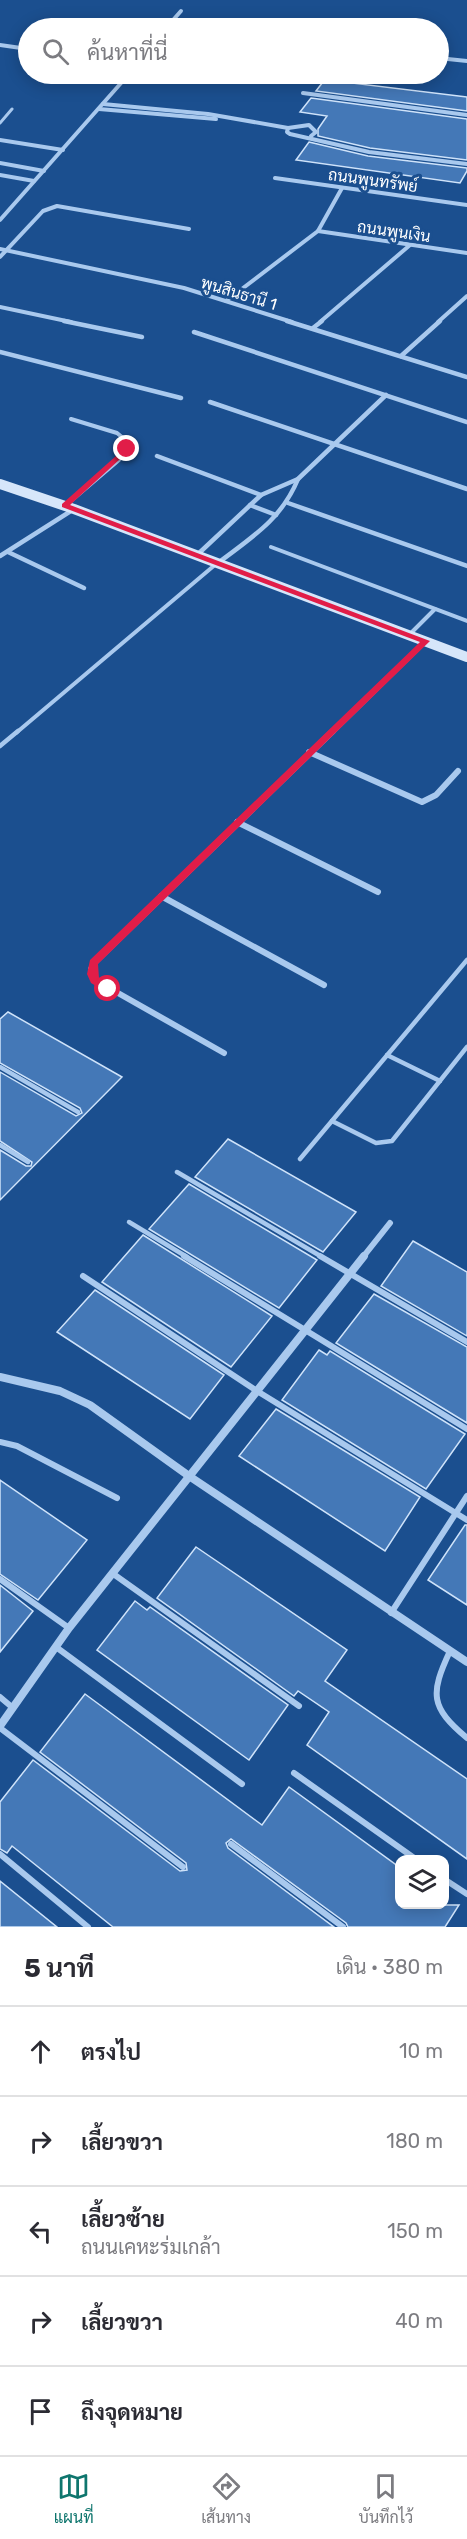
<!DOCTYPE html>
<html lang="th">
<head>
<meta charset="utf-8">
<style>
	:root { --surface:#fff; --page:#f7f7f7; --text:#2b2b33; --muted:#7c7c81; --line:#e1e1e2; --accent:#0f766e }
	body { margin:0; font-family:Rubik,Sarabun,sans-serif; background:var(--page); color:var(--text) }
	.controls { position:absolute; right:18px; bottom:18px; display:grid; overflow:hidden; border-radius:12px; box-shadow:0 3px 15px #0003 }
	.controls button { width:54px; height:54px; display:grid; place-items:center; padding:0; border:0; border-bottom:2px solid var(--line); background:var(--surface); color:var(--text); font:30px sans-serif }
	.stop { position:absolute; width:18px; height:18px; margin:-14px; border:4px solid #e11d48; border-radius:50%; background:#fff }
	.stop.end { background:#e11d48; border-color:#fff; box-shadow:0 2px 6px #0008 }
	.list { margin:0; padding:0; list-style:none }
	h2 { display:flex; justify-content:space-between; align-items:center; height:78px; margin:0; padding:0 24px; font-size:26px }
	h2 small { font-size:20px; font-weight:400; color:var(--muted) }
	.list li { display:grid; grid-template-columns:39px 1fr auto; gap:18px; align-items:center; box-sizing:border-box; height:90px; padding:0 24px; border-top:2px solid var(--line) }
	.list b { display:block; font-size:22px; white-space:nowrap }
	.list p { margin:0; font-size:20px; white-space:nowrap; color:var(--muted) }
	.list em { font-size:20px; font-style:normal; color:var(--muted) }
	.icon { flex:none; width:33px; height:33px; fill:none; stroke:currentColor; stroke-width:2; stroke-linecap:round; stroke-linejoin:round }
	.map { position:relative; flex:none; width:467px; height:1927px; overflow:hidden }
	.search { position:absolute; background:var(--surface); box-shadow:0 3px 15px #0003; left:18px; right:18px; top:18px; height:66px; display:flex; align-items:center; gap:15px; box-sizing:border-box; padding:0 21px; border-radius:33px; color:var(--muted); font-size:22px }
	.sheet { height:528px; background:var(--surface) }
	nav { display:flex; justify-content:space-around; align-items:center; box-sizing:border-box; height:84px; border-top:2px solid var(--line); background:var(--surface); font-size:16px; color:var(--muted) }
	nav a { display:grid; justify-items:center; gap:3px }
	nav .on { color:var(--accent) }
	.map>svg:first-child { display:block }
	.building { fill:#4478b7; stroke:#cfe3fa; stroke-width:1.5 }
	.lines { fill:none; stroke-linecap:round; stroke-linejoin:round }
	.lane-far3 { stroke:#a9c9ee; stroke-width:3 }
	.lane-far2 { stroke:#a9c9ee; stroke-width:4 }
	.lane-far1 { stroke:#a9c9ee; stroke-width:4.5 }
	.lane { stroke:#a9c9ee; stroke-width:6 }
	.street-far3 { stroke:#a9c9ee; stroke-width:4 }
	.street-far2 { stroke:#a9c9ee; stroke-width:4.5 }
	.street-far1 { stroke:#a9c9ee; stroke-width:6 }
	.street { stroke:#a9c9ee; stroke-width:8 }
	.secondary { stroke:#d6e6fa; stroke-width:10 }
	.route { fill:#e11d48 }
	.labels { text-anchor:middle; stroke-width:6; stroke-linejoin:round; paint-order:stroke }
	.far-street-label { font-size:16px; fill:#fff; stroke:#1b4f8f }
</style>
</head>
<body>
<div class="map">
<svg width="467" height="1927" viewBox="0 0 467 1927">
	<rect width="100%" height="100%" fill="#1b4f8f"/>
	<!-- building -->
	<g class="building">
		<polygon points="326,78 344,80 343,82 467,97 467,111 316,91"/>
		<polygon points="311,98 467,119 467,160 370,148 318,136 318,129 327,116 300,112"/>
		<polygon points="309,142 368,156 467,168 467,171 460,183 296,160"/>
		<polygon points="8,1012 122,1077 0,1200 0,1150 26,1166 31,1166 32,1162 0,1141 0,1072 76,1116 82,1113 80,1108 0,1063 0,1019"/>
		<polygon points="228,1139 356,1212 323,1252 195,1177"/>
		<polygon points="189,1184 317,1260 279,1308 149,1229"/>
		<polygon points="143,1235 272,1316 231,1367 102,1282"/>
		<polygon points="413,1241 467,1272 467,1336 381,1286"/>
		<polygon points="95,1290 224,1375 190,1419 57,1332"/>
		<polygon points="374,1294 467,1347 467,1423 336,1343"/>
		<polygon points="319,1350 327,1355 330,1351 465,1434 426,1489 282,1400"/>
		<polygon points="276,1409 420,1497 385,1551 239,1456"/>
		<polygon points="0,1480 87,1540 38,1600 0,1574"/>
		<polygon points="465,1525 467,1525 467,1605 428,1580"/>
		<polygon points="196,1547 347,1650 325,1681 467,1779 467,1859 307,1745 329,1712 298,1691 294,1696 157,1598"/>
		<polygon points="0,1585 33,1611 0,1652"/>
		<polygon points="135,1601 147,1610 150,1607 288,1705 249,1760 97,1650"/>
		<polygon points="85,1694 262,1825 289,1787 399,1867 399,1905 459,1905 445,1927 348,1927 346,1923 231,1839 226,1843 228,1848 334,1927 113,1927 12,1846 7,1853 0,1849 0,1802 33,1760 180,1871 187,1870 186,1863 40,1752"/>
		<polygon points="0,1881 57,1927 0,1927"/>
	</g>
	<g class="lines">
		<!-- lane-far3 -->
		<polyline class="lane-far3" points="0,123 12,109"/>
		<!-- lane-far2 -->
		<g class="lane-far2">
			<polyline points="65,506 119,460 129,443 117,433 71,419"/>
			<polyline points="271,547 467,621"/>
			<polyline points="409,635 435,609"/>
			<polyline points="16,733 216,564"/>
		</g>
		<!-- lane-far1 -->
		<g class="lane-far1">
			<polyline points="0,746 18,731"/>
			<polyline points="387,1055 440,1081"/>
			<polyline points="0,1067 78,1112"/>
			<polyline points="332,1121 376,1143 392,1141 467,1047"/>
			<polyline points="0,1145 28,1162"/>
			<polyline points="300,1159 467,960"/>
			<polyline points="177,1172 322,1257"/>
			<polyline points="129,1222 187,1257"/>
		</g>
		<!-- lane -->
		<g class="lane">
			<polyline points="184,1256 467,1429"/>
			<polyline points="320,1256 467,1342"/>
			<polyline points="83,1276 257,1391 467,1520"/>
			<polyline points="0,1442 17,1446 117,1498"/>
			<polyline points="112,1573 299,1706"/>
			<polyline points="0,1579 69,1628"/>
			<polyline points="391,1613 467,1496"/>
			<polyline points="56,1647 242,1784"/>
			<path d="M450,1651C430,1694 430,1707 467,1738"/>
			<polyline points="0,1697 13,1708"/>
			<polyline points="0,1728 183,1867"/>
			<polyline points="294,1773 417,1860"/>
			<polyline points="231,1844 343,1927"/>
			<polyline points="0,1854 88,1927"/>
			<polyline points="444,1879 467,1894"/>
		</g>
		<!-- street-far3 -->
		<g class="street-far3">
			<polyline points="166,28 181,11"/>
			<polyline points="0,45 28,49"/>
			<polyline points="438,58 467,61"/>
			<polyline points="408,80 411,74"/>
			<polyline points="303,93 467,115"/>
			<polyline points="103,104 208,114 288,128 287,132 290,134 369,152 467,164"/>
			<polyline points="99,109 216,119"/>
			<polyline points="288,128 309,125 316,132 311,136"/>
			<polyline points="0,140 63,150"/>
			<polyline points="0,163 44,171"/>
			<polyline points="0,175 34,181"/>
			<polyline points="275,178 467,205"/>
			<polyline points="0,220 129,74"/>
			<polyline points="318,231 467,253"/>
			<polyline points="0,249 184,288 292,322"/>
			<polyline points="0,257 43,211 57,206 189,229"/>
			<polyline points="226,301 318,231 342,188"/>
			<polyline points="0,307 71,322"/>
			<polyline points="320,322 410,245"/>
			<polyline points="438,322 467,296"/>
		</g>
		<!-- street-far2 -->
		<g class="street-far2">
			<polyline points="64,321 142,337"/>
			<polyline points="287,321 467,377"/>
			<polyline points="313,328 322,321"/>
			<polyline points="194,332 467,422"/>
			<polyline points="0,352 181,398"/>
			<polyline points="401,356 440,321"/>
			<polyline points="210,402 467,489"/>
			<polyline points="157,456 261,495"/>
			<polyline points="288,503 467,566"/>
			<polyline points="250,505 276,515"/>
			<polyline points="8,552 84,588"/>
			<polyline points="197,555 261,495 298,479 386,395"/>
			<polyline points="0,556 74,509"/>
			<path d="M218,563C252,537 281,520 298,479"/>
			<polyline points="332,733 426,641"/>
		</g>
		<!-- street-far1 -->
		<g class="street-far1">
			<polyline points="309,752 422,802 436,795 458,771"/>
			<polyline points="237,822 378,892"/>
			<polyline points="161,896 324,985"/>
			<polyline points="224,1053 95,980 91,969 94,963 333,731"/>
			<polyline points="363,1257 390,1223"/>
		</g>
		<!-- street -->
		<g class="street">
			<polyline points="0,1377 60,1391 90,1405 189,1476 467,1662"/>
			<polyline points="0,1726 69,1628 364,1256"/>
		</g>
		<!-- secondary -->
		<polyline class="secondary" points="0,484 74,509 467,657"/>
	</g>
	<!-- route -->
	<polygon class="route" points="125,448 131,449 70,505 430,641 98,964 99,978 113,989 108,993 91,983 87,974 90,960 420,642 62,507 62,504"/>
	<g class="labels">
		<!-- far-street labels -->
		<g class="far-street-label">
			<text transform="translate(373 180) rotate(8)" y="6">ถนนพูนทรัพย์</text>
			<text transform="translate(394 231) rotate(8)" y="6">ถนนพูนเงิน</text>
			<text transform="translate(239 293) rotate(17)" y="6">พูนสินธานี 1</text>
		</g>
	</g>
</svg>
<div class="controls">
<button><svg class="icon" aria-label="layers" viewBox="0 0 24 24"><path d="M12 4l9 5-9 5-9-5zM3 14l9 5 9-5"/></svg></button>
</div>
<div class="stop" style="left:108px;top:989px"></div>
<div class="stop end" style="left:127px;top:449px"></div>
<div class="search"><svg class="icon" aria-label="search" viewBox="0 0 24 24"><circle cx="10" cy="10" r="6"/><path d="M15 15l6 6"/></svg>ค้นหาที่นี่</div>
</div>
<section class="sheet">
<h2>5 นาที<small>เดิน · 380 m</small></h2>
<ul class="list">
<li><svg class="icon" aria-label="ahead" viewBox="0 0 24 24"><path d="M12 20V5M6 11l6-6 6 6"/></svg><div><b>ตรงไป</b></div><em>10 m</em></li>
<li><svg class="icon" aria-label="right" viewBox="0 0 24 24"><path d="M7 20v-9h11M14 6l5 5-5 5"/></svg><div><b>เลี้ยวขวา</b></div><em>180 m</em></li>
<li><svg class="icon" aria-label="left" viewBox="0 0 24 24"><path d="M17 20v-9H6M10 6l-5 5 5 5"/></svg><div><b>เลี้ยวซ้าย</b><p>ถนนเคหะร่มเกล้า</p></div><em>150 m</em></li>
<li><svg class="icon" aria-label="right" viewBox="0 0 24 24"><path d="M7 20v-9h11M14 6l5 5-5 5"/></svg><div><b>เลี้ยวขวา</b></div><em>40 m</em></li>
<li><svg class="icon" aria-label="arrive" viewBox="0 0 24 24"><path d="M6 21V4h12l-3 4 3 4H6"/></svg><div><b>ถึงจุดหมาย</b></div></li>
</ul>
</section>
<nav>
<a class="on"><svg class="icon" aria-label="map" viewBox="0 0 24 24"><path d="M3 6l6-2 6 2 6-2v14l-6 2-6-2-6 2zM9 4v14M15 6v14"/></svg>แผนที่</a>
<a><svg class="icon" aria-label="directions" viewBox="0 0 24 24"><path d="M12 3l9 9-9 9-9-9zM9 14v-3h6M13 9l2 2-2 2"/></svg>เส้นทาง</a>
<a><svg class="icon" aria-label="saved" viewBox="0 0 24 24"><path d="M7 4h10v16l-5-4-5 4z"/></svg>บันทึกไว้</a>
</nav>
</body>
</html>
